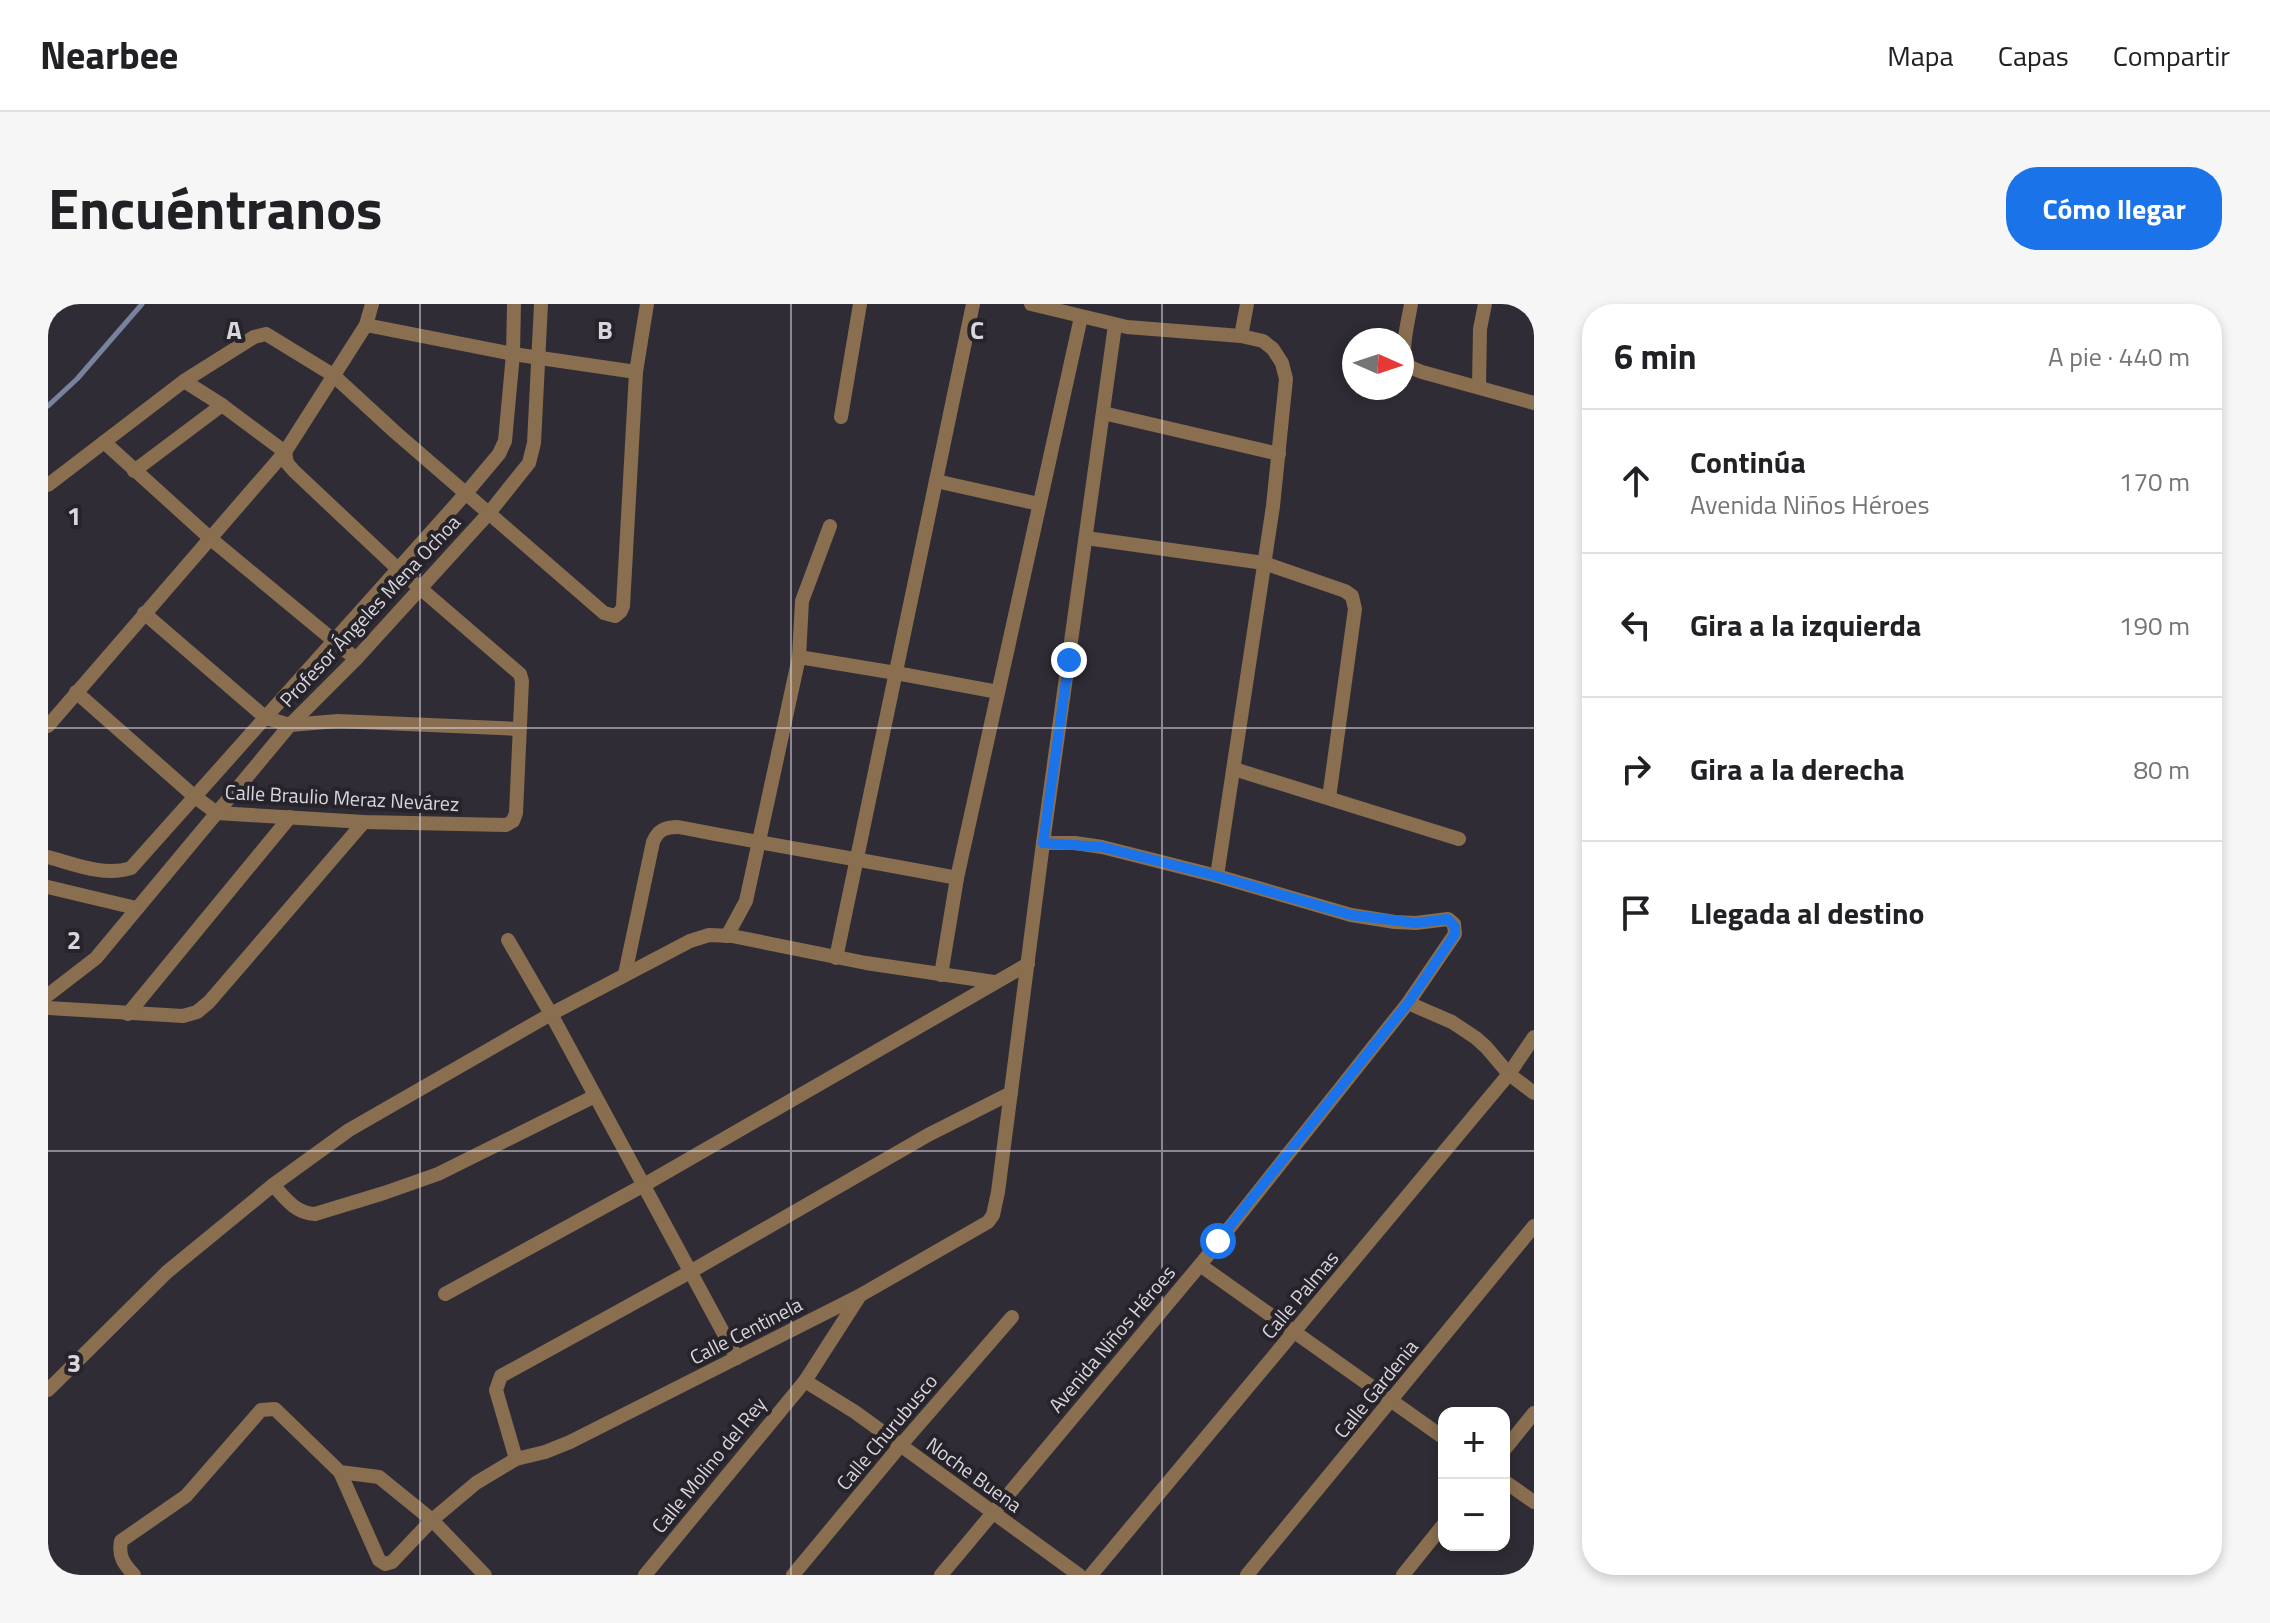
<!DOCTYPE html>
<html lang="es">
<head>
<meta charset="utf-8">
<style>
	:root { --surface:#fff; --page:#f6f6f6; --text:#202124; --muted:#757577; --line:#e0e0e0; --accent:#1a73e8 }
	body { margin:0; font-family:"Titillium Web",sans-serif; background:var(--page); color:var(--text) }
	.controls { position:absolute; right:24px; bottom:24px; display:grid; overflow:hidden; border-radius:16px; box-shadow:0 4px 12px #0003 }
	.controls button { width:72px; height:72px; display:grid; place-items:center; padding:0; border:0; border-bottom:2px solid var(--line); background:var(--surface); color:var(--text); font:40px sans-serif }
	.compass { position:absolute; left:1294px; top:24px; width:72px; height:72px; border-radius:50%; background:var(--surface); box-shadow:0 4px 12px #0003; rotate:93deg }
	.stop { position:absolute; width:24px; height:24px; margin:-18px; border:6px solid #1a73e8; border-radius:50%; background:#fff }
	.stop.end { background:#1a73e8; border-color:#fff; box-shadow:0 2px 8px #0008 }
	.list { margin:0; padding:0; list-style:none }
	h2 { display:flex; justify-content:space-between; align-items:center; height:104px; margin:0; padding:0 32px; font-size:34px }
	h2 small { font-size:26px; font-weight:400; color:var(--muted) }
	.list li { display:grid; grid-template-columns:52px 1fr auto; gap:24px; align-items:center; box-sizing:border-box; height:144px; padding:0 32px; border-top:2px solid var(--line) }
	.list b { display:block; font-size:30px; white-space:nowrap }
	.list p { margin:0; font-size:26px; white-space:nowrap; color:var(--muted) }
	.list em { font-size:26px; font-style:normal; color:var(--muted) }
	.icon { flex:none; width:44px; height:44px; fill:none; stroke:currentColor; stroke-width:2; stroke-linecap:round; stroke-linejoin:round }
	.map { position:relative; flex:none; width:1486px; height:1271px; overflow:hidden; border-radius:32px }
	header { display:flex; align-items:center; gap:48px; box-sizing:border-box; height:112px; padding:0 40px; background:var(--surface); border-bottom:2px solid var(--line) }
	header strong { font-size:38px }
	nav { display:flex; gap:44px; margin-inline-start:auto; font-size:28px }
	.intro { display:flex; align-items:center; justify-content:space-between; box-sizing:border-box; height:192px; padding:0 48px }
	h1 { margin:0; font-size:56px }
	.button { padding:20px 36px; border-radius:32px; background:var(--accent); color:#fff; font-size:28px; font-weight:700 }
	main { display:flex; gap:48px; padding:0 48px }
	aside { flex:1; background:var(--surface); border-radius:32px; box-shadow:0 4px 12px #0003 }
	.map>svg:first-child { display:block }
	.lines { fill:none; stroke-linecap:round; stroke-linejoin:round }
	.stream { stroke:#77829c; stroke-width:5 }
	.minor { stroke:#896e50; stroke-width:14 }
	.route { stroke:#1a73e8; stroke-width:10 }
	.grid { fill:none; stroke:#d9d6dc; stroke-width:2; stroke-opacity:0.55 }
	.labels { text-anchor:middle; stroke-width:8; stroke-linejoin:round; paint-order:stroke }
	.street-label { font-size:20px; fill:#d9d6dc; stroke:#26232b }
	.grid-label { font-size:26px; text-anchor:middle; font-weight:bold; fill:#d9d6dc; stroke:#26232b; stroke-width:8; stroke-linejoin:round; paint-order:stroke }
</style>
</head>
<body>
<header>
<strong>Nearbee</strong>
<nav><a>Mapa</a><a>Capas</a><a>Compartir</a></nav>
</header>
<div class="intro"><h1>Encuéntranos</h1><a class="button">Cómo llegar</a></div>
<main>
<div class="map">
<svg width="1486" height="1271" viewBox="0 0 1486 1271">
	<rect width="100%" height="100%" fill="#302c35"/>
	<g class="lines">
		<!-- stream -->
		<polyline class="stream" points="0,102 29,75 94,0"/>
		<!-- minor -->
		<g class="minor">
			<polyline points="983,0 1079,23 1193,32 1215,37 1225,45 1234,59 1238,75 1225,202 1169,572"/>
			<path d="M1363,0C1361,14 1352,46 1358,58C1361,64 1368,66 1374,68L1486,99"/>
			<polyline points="318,21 465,50 588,68"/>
			<polyline points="1193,32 1199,0"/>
			<polyline points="1431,82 1432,25 1437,0"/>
			<polyline points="1055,109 1231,150"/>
			<polyline points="793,113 812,0"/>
			<polyline points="56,138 163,235 308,355"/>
			<polyline points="86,167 174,101"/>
			<polyline points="888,177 991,200"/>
			<polyline points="0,181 136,77 206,33 218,30 285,71 347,128 556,309 567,312 573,307 575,302 588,68 599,0"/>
			<polyline points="1038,234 1216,259 1297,287 1304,292 1307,305 1281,494"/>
			<polyline points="96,309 218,414 242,421 290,417 471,425"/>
			<polyline points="751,353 848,369 950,388"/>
			<polyline points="28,388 147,493 169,509 316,518 458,521 465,517 468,509 474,377 472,370 351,266 246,167 239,159 237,148 174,101 136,77"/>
			<polyline points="0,422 237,148 318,21 324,0"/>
			<polyline points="1186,465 1411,535"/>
			<path d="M0,553C26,560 57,573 83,564L419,188L451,150L457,137L465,50L466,0"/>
			<polyline points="0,583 88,604"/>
			<polyline points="679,632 698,597 751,353 754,297 782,222"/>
			<polyline points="460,636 503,710 689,1054"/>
			<polyline points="788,654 925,0"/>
			<path d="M577,670L605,538C610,526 617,523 630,523C723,541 816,556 909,574"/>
			<polyline points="893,671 909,574 1033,13"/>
			<polyline points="0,691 48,654 242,421 308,355 441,209 481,159 486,139 493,0"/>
			<polyline points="1360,699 1404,718 1428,734 1438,743 1461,770 1486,789"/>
			<polyline points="0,704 135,712 149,708 161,698 316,518"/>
			<polyline points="80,710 242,513"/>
			<path d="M225,881C237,894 247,909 267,910L336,889L390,870L547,792"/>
			<polyline points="1152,961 1396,1134"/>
			<polyline points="397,990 596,881 980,660"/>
			<polyline points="757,1077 807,1108 1031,1271"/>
			<polyline points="0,1086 119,968 225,881 301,826 503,710 642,637 661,631 684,632 818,659 946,678"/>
			<polyline points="1456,1146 1486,1109"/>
			<polyline points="468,1155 448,1086 453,1072 642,968 880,831 963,789"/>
			<polyline points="292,1168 331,1256 337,1260 344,1258 384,1216 428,1179 468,1155 497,1148 522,1138 811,992 940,918 945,911 950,888 995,539 1067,21"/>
			<polyline points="1456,1177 1486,1198"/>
			<path d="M86,1271C76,1260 70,1253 73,1237L138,1192L213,1106L227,1105L292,1168L331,1173L384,1216L437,1271"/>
			<polyline points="597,1271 757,1077 811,993"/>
			<polyline points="745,1271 852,1142 964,1013"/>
			<polyline points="893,1271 1152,961 1360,699 1407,630 1406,620 1400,615 1368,619 1347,618 1303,611 1169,572 1054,543 1027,539 995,539"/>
			<polyline points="1043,1271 1461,770 1486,733"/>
			<polyline points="1199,1271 1486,922"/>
			<polyline points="1355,1271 1396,1220"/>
		</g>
	</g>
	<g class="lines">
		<!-- route -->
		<polyline class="route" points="1021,356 995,539 1054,543 1169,572 1303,611 1368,619 1400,615 1407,623 1407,630 1360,699 1170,937"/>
	</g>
	<!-- grid -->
	<path class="grid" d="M372,0V1271M743,0V1271M1114,0V1271M0,424H1486M0,847H1486"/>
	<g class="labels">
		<!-- street labels -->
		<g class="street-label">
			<text transform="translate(322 307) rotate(-47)" y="7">Profesor Ángeles Mena Ochoa</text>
			<text transform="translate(294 494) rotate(3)" y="7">Calle Braulio Meraz Nevárez</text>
			<text transform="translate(1252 991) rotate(-50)" y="7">Calle Palmas</text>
			<text transform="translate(698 1027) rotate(-27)" y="7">Calle Centinela</text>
			<text transform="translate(1064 1035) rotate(-50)" y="7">Avenida Niños Héroes</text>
			<text transform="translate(1328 1085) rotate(-51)" y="7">Calle Gardenia</text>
			<text transform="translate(839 1128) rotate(-50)" y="7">Calle Churubusco</text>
			<text transform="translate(661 1161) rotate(-51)" y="7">Calle Molino del Rey</text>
			<text transform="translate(926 1171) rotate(36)" y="7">Noche Buena</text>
		</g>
	</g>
	<g class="grid-label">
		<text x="186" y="35">A</text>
		<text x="557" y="35">B</text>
		<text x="929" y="35">C</text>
		<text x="26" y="221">1</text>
		<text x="26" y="645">2</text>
		<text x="26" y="1068">3</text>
	</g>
</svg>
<div class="controls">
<button>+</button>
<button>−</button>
</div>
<svg class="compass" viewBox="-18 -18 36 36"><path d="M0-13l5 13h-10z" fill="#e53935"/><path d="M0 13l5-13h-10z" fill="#757577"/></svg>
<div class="stop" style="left:1170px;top:937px"></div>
<div class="stop end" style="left:1021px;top:356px"></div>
</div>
<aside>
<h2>6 min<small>A pie · 440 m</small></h2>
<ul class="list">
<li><svg class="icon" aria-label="ahead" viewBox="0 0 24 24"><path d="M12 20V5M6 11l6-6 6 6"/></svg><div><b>Continúa</b><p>Avenida Niños Héroes</p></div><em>170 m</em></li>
<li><svg class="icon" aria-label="left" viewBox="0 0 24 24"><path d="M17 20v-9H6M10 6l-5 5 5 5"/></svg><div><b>Gira a la izquierda</b></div><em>190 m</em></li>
<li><svg class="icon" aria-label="right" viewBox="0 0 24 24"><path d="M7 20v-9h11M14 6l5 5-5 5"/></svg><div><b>Gira a la derecha</b></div><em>80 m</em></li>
<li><svg class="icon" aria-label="arrive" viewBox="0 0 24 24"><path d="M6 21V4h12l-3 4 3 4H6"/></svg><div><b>Llegada al destino</b></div></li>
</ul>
</aside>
</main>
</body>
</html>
